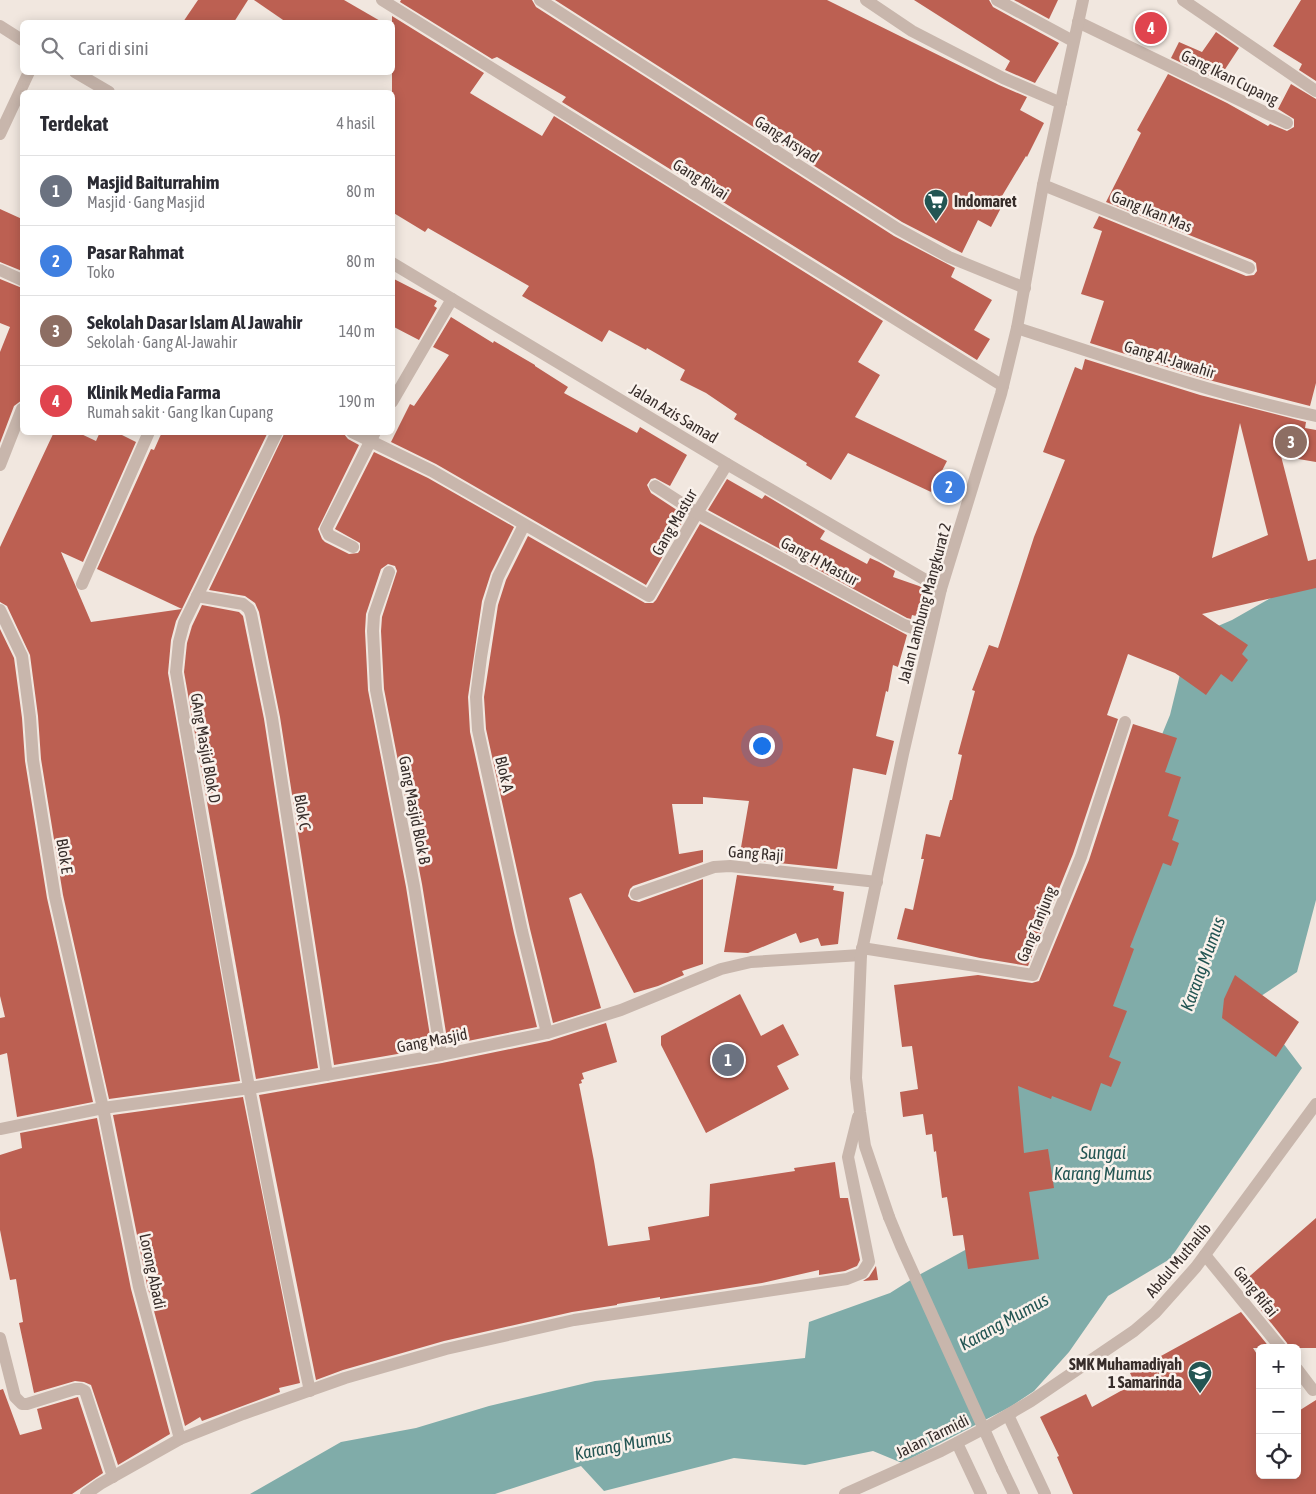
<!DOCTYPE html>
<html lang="id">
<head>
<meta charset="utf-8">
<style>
	:root { --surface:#fff; --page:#f7f7f7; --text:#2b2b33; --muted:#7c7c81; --line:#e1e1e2; --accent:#0b8043 }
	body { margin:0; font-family:"Asap Condensed",sans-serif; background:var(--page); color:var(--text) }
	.controls { position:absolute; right:15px; bottom:15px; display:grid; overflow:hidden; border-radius:8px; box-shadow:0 2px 12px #0003 }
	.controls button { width:45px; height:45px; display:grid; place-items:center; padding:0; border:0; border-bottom:1px solid var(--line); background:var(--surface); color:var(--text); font:25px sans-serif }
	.you { position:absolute; left:761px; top:745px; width:18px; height:18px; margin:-12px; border:4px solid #fff; border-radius:50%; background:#1a73e8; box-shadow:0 0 0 8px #1a73e833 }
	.badge { display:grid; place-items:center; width:32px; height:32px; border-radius:50%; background:var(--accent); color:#fff; font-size:16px; font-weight:700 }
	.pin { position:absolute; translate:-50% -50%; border:2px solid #fff; box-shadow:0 1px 5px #0006 }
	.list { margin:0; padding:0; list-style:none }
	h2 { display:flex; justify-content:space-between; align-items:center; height:65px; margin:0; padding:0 20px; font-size:21px }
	h2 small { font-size:16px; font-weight:400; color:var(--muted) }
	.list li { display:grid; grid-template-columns:32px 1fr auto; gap:15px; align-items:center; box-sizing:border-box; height:70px; padding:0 20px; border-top:1px solid var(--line) }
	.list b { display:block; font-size:19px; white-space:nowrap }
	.list p { margin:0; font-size:16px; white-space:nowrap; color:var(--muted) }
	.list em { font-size:16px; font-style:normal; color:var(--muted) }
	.icon { flex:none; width:28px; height:28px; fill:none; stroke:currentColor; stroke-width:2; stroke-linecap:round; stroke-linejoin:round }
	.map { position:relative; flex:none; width:1316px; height:1494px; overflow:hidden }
	.search { position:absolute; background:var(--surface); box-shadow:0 2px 12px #0003; left:20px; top:20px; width:375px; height:55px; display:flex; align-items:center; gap:12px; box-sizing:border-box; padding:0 18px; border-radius:8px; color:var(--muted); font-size:19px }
	.panel { position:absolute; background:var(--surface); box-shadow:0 2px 12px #0003; left:20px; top:90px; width:375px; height:345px; border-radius:8px }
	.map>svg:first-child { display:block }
	.water { fill:#80aca9 }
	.building { fill:#bc6052; fill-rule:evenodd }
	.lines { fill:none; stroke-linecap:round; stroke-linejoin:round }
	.minor { stroke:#c8b6ac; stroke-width:12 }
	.minor-bridge { stroke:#c8b6ac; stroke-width:12 }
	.labels { text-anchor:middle; stroke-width:5; stroke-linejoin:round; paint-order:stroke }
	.street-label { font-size:16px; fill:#372d2a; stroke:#f9f1eb }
	.poi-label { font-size:16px; font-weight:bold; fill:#372d2a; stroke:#f9f1eb; text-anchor:start }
	.water-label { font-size:18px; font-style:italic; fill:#235553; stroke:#f9f1eb }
</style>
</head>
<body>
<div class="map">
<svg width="1316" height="1494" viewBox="0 0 1316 1494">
	<rect width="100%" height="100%" fill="#f1e7df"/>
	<!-- water -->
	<polygon class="water" points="1316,584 1316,900 1297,972 1252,1002 1302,1068 1170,1259 1108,1296 1069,1352 1034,1391 1010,1407 902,1463 873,1451 805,1465 734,1458 604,1491 581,1466 495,1494 250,1494 341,1442 416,1428 489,1406 595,1381 805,1358 809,1322 890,1293 917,1276 991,1236 987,1096 1040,1067 1149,766 1170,715 1183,662 1204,632 1232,620 1274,596"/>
	<!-- building -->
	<g class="building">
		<polygon points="198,0 248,0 234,22 183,22"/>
		<polygon points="254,0 344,0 382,22 286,22"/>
		<polygon points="401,0 532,0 536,7 894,236 955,268 951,277 992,300 974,330 990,339 977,360 562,102 566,97 497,57 492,59 400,2"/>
		<polygon points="555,0 827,0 999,85 1027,97 1020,110 1044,123 1027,157 1026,156 999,201 1003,204 991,227 978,220 962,253 902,222"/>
		<polygon points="914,0 989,0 993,7 1059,43 1035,83 1005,70 1010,61"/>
		<polygon points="1014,0 1058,0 1049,19"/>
		<polygon points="1301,0 1316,0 1316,81 1299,70 1302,64 1273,46"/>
		<polygon points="1143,12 1166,20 1158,43 1136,35"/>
		<polygon points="392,16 484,73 470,93 542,136 554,116 883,321 858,362 880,375 855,417 947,461 931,492 848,453 831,480 806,465 807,463 734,419 737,414 706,393 680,380 685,370 647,348 646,350 609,330 602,342 522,296 529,286 428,228 425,232 392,212"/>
		<polygon points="1216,32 1239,48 1218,80 1171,58 1179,42 1202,52"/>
		<polygon points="1168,74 1227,103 1268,126 1270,124 1287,131 1294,127 1294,119 1278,109 1291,84 1316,99 1316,383 1310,406 1205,379 1090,343 1104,301 1081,294 1102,231 1093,228 1099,216 1246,276 1254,275 1257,271 1256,263 1252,260 1106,202 1141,133 1137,130"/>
		<polygon points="0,209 22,219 22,271 0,262"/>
		<polygon points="392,278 437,301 434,306 437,308 419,340 392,326"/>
		<polygon points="0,279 22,288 22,400 14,406 0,443 0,352 10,327 0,323"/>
		<polygon points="451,317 493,343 494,341 535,365 535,366 568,387 564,393 637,433 640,427 687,455 670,486 655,478 651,479 647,485 651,493 686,516 646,585 436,464 391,442 410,404 414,406 449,355 433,347"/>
		<path d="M1085,359L1200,395L1306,422L1305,428L1316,430V462L1281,456L1308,561L1316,559V588L1202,614L1248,645L1242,654L1248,660L1232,682L1221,674L1206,695L1175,673L1128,654L1107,715L1118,719L1073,854L1028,966L980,958L897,939L905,908L913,910L924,859H921L926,834L940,837L950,800H952L962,755L958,754L975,691L972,690L989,645L998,648L1034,537L1065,460L1043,452L1075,367L1082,370ZM1240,423L1268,535L1212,558Z"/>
		<polygon points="54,432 77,432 96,441 100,432 116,432 136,442 83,562 61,552 91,622 182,609 176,621 171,640 168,673 240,1081 109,1099 63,895 41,759 38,716 30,655 7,606 0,602 0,547"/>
		<polygon points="162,432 268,432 182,609 97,569 151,449 154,450"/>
		<polygon points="285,432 340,432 344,434 348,439 359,445 318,529 322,539 325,542 349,554 358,553 360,550 360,543 335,529 374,452 428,478 514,527 491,573 482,601 468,697 470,732 514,933 537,1027 448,1045 422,884 384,689 381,631 382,617 397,571 395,566 388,564 381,569 366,614 365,631 368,690 406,887 432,1048 334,1065 280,717 259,612 255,603 245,596 209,590"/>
		<polygon points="727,479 762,499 765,495 825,531 820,539 867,564 870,558 879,562 895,571 893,577 919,586 928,591 920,617 912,615 911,619 907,618 708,510"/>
		<polygon points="700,524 907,635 898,667 893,665 888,692 886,691 876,736 894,741 886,775 853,768 837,869 739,859 749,801 703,797 703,804 672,804 679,854 703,850 703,862 633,886 630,889 628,896 631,900 639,902 703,879 703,964 682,971 684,975 658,986 634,993 581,893 569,898 601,1008 553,1023 530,929 486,729 484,697 498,605 506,580 528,536 645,603 653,603 656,600"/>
		<polygon points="202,605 239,612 243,616 264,719 318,1068 256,1079 184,672 187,643 192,626"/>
		<polygon points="0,629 14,658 22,718 25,761 47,898 93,1102 17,1117 7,1053 0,1055 0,1018 5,1017 0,996"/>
		<polygon points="1133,724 1177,738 1165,772 1181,777 1168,816 1179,820 1172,840 1179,843 1171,866 1163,863 1130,947 1134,949 1113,1006 1127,1011 1109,1057 1121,1062 1111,1087 1101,1083 1091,1111 1052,1096 1051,1099 1018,1086 1024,1153 1048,1149 1054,1188 1029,1192 1039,1259 968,1269 963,1235 953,1236 947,1197 942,1198 936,1151 934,1152 932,1134 926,1135 923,1114 903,1117 900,1092 918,1089 912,1046 902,1047 894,985 978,975 1032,983 1039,981 1089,860"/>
		<polygon points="737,875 834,886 833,890 844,892 838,944 821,946 818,938 800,943 796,933 748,953 724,952"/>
		<polygon points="1235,975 1299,1022 1276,1057 1222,1018 1224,999"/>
		<polygon points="740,994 761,1036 783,1024 799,1055 777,1066 789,1089 706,1133 661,1045 661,1036"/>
		<polygon points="606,1023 617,1062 582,1073 584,1079 581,1080 582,1083 579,1084 594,1161 608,1246 650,1240 648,1227 709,1216 710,1184 795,1171 794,1168 835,1162 840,1198 848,1198 860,1260 857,1266 845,1271 819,1275 819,1270 762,1283 660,1299 660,1297 617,1304 617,1305 572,1312 444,1341 343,1370 316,1380 259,1095 442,1063 549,1041"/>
		<polygon points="243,1097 300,1383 279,1388 280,1392 202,1421 200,1417 185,1426 147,1285 113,1115"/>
		<polygon points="97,1118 131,1289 170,1434 118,1465 91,1385 84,1382 75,1381 34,1393 19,1323 23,1322 16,1279 10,1280 0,1230 0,1155 22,1148 20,1133"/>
		<polygon points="1316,1218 1316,1348 1289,1348 1287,1343 1256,1304 1260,1302 1243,1282"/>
		<polygon points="876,1266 878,1280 863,1281 869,1277"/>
		<polygon points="1241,1312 1270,1348 1253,1348 1260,1359 1260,1475 1297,1475 1297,1412 1316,1400 1316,1494 1073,1494 1057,1457 1059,1456 1040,1417 1086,1394 1092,1407 1135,1383 1130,1373"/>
		<polygon points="3,1389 20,1435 42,1429 37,1409 78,1397 103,1473 72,1494 0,1494 0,1390"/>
	</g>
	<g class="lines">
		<!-- minor -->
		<g class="minor">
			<polyline points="382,0 1003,386"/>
			<polyline points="540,0 898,229 949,257 1025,288"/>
			<polyline points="866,0 912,31 1003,78 1061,103"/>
			<polyline points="997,0 1073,41"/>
			<polyline points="1183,0 1316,91"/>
			<polyline points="1078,22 1287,123"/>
			<polyline points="0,26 22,40"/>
			<polyline points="75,72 109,92"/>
			<polyline points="0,134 29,72"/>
			<polyline points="1043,185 1249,268"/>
			<polyline points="392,263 727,464 941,589"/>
			<polyline points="0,270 22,280"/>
			<path d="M1017,328C1116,360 1214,394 1316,416"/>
			<polyline points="392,402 452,299"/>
			<path d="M277,432L184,623L179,642L176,672C217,912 258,1153 310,1391"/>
			<polyline points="352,432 432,471 649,596 697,513 727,464"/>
			<polyline points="0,465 22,409"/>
			<polyline points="655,486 697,513 904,625 930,634"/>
			<polyline points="524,525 498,577 490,603 481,657 476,697 478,730 522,931 547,1033"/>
			<polyline points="353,547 329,535 326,529 375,432"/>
			<polyline points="389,572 374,615 373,631 376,690 414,886 441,1055"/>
			<polyline points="82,584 149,432"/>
			<polyline points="197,596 243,604 249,609 251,614 272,718 327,1075"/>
			<polyline points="0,610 22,656 30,717 33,760 55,897 103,1108 139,1287 180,1439"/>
			<polyline points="636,894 714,867 730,866 877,882"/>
			<polyline points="862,948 1033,975 1081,857 1125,722"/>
			<polyline points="0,1129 103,1108 250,1088 441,1055 547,1033 621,1010 721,969 751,962 861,955"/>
			<polyline points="889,1217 865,1146 860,1112 856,1078 861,955 903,754 941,589 1001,394 1017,328 1043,185 1083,0"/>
			<polyline points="1205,1255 1281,1348"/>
			<polyline points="0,1338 15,1397 22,1404 27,1404 75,1389 81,1389 85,1391 113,1477"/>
			<polyline points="1297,1369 1313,1390"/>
			<polyline points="1008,1415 1045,1494"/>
			<polyline points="957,1443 981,1494"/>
			<polyline points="1002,1469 1014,1494"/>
			<polyline points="86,1494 100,1484 180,1439 243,1414 345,1378 446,1349 574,1320 847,1279 862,1273 869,1262 848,1157 858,1117"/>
			<polyline points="845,1494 941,1451 987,1427 1031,1401 1134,1331 1155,1313 1196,1267 1316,1104"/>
		</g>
		<!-- minor-bridge -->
		<polyline class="minor-bridge" points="889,1217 901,1246 1002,1469"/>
	</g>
	<!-- icons -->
	<defs>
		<symbol id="supermarket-pin" viewBox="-11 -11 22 30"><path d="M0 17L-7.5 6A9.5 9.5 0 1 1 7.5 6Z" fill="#235553" stroke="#f9f1eb"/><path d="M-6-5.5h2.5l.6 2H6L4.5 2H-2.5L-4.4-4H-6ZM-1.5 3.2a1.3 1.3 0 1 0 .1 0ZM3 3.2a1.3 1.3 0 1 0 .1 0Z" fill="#fff"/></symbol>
		<symbol id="school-pin" viewBox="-11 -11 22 30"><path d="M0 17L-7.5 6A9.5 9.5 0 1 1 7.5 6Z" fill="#235553" stroke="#f9f1eb"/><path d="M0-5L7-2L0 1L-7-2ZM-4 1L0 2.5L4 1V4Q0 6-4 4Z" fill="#fff"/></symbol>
	</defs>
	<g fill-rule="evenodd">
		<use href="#supermarket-pin" x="922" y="187" width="28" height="38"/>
		<use href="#school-pin" x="1186" y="1359" width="28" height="38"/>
	</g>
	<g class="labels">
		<!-- street labels -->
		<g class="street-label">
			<text transform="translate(1230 77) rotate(26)" y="6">Gang Ikan Cupang</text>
			<text transform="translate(787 139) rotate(33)" y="6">Gang Arsyad</text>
			<text transform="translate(701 179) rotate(32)" y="6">Gang Rivai</text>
			<text transform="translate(1152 211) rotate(22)" y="6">Gang Ikan Mas</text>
			<text transform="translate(1170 359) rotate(17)" y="6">Gang Al-Jawahir</text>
			<text transform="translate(674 413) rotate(31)" y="6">Jalan Azis Samad</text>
			<text transform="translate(674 522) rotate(-60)" y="6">Gang Mastur</text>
			<text transform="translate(820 561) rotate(28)" y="6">Gang H Mastur</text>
			<text transform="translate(924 603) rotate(-75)" y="6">Jalan Lambung Mangkurat 2</text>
			<text transform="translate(206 748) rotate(80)" y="6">GAng Masjid Blok D</text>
			<text transform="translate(505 774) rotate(77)" y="6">Blok A</text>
			<text transform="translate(415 810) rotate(79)" y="6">Gang Masjid Blok B</text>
			<text transform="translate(303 812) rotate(81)" y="6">Blok C</text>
			<text transform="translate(756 853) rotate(4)" y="6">Gang Raji</text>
			<text transform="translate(65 856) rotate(81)" y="6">Blok E</text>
			<text transform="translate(1036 924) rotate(-68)" y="6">Gang Tanjung</text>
			<text transform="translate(432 1040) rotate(-11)" y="6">Gang Masjid</text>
			<text transform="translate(1178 1260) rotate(-50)" y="6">Abdul Muthalib</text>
			<text transform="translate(153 1271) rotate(78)" y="6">Lorong Abadi</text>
			<text transform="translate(1256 1291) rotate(51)" y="6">Gang Rifai</text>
			<text transform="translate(932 1436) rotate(-26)" y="6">Jalan Tarmidi</text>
		</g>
		<!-- poi labels -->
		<g class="poi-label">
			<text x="954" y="207">Indomaret</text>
			<text x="1182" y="1370" text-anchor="end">SMK Muhamadiyah<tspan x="1182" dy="18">1 Samarinda</tspan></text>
		</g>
		<!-- water labels -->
		<g class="water-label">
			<text transform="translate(1203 964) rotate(-70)" y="6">Karang Mumus</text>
			<text x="1103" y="1159">Sungai<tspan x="1103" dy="21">Karang Mumus</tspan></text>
			<text transform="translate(1004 1322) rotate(-29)" y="6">Karang Mumus</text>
			<text transform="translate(623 1445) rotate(-11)" y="6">Karang Mumus</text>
		</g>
	</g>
</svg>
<div class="controls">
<button>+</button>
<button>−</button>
<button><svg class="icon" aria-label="locate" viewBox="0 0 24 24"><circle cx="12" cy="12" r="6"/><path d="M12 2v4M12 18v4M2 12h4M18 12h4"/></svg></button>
</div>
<div class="you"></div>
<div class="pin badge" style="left:728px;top:1060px;background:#6b7280">1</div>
<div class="pin badge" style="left:949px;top:487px;background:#3f7fe0">2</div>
<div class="pin badge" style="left:1291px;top:442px;background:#8d6e63">3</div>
<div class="pin badge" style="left:1151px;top:28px;background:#e0444e">4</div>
<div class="search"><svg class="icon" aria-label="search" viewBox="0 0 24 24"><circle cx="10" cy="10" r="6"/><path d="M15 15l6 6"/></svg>Cari di sini</div>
<section class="panel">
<h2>Terdekat<small>4 hasil</small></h2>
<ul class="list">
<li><span class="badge" style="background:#6b7280">1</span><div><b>Masjid Baiturrahim</b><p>Masjid · Gang Masjid</p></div><em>80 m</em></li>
<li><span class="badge" style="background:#3f7fe0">2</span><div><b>Pasar Rahmat</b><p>Toko</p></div><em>80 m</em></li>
<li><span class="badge" style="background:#8d6e63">3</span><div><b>Sekolah Dasar Islam Al Jawahir</b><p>Sekolah · Gang Al-Jawahir</p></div><em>140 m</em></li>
<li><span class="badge" style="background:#e0444e">4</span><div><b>Klinik Media Farma</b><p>Rumah sakit · Gang Ikan Cupang</p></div><em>190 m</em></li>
</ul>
</section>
</div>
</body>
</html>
